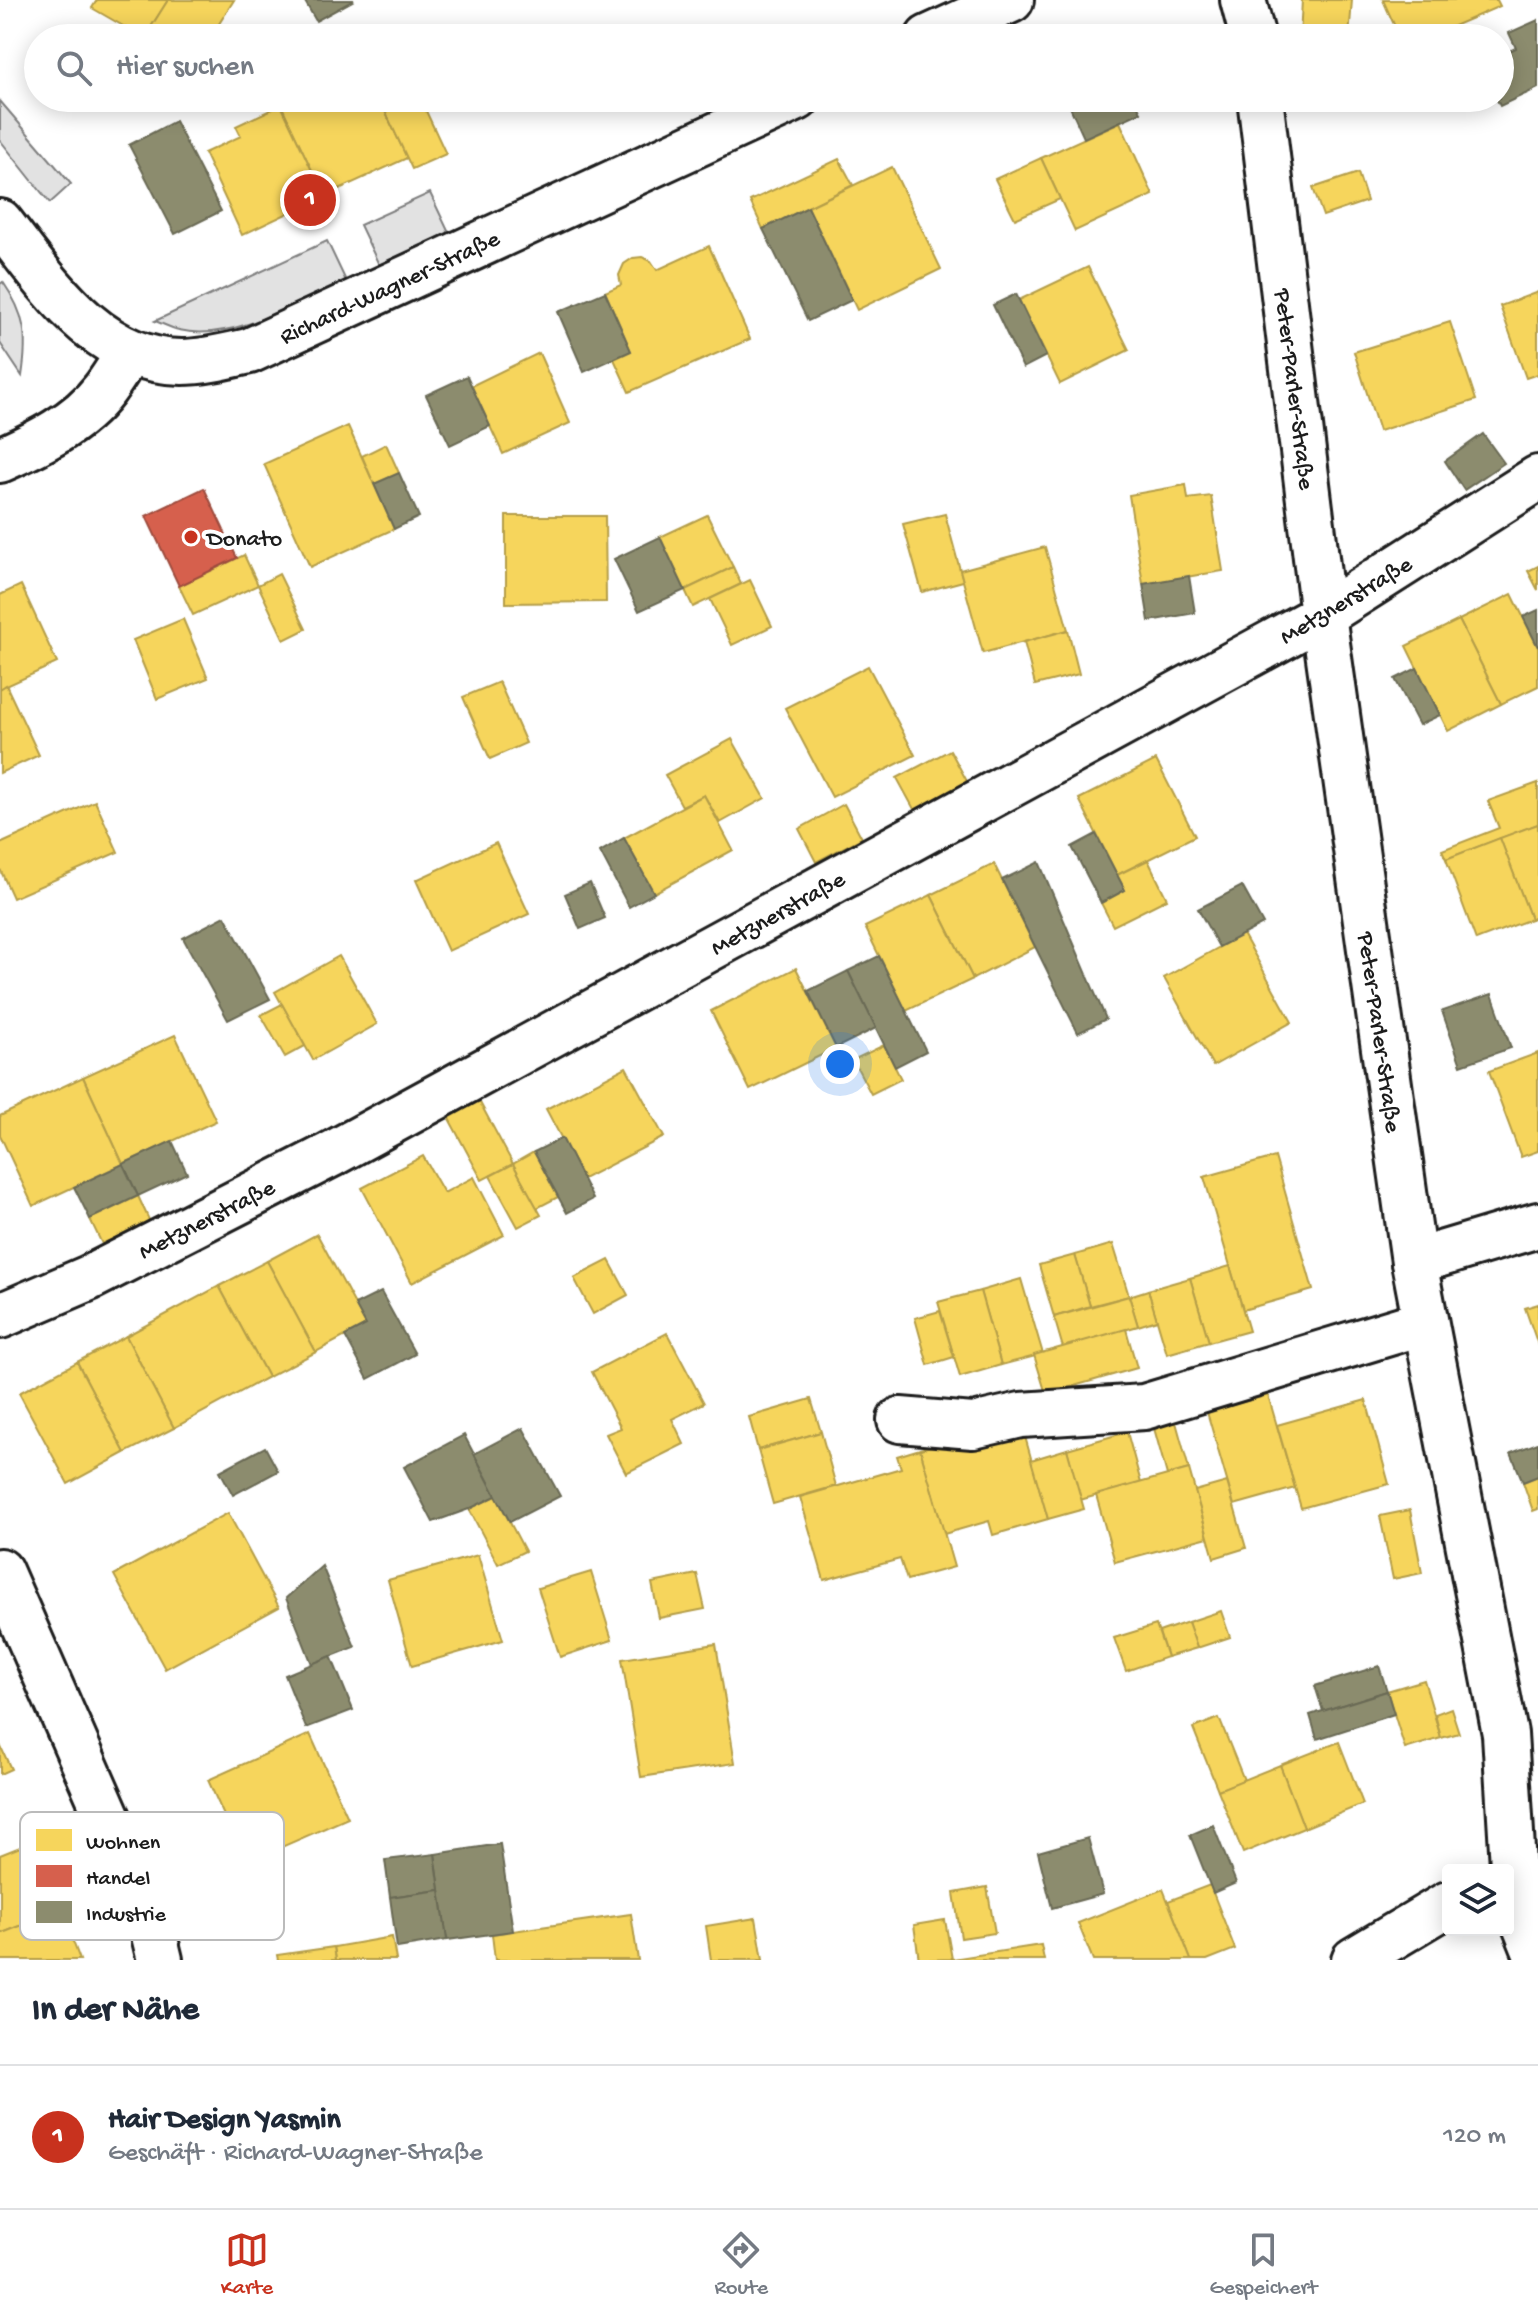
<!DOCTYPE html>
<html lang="de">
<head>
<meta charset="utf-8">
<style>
	:root { --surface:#fff; --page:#f2f2f3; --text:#1f2937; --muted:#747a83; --line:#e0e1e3; --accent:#c8321e }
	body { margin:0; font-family:"Gochi Hand",sans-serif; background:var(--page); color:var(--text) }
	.controls { position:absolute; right:24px; bottom:24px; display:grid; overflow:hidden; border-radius:8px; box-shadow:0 4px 20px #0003 }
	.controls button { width:72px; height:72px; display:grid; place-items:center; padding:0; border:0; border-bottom:2px solid var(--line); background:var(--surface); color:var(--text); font:40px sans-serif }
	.you { position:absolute; left:840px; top:1064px; width:28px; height:28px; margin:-20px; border:6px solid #fff; border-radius:50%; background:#1a73e8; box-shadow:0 0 0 12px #1a73e833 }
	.badge { display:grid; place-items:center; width:52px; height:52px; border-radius:50%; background:var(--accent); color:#fff; font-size:26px; font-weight:700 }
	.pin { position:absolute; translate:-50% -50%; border:4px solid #fff; box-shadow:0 2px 8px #0006 }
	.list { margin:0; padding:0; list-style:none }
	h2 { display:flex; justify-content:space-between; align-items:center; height:104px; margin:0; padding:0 32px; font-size:34px }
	h2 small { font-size:26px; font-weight:400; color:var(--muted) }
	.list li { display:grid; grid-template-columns:52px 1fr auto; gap:24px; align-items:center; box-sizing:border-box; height:144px; padding:0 32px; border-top:2px solid var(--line) }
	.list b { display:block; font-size:30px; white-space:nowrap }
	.list p { margin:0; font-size:26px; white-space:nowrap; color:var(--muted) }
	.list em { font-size:26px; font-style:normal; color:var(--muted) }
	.icon { flex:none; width:44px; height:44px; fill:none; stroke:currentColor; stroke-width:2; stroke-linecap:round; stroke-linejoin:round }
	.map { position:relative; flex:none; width:1538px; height:1960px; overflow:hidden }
	.search { position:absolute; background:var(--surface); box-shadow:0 4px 20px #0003; left:24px; right:24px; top:24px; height:88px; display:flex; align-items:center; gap:20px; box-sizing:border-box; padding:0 28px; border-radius:44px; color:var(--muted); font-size:30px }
	.sheet { height:248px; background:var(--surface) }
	nav { display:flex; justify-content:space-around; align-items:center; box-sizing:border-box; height:112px; border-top:2px solid var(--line); background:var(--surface); font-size:22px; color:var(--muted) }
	nav a { display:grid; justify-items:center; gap:4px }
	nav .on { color:var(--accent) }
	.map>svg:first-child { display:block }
	.green { fill:#e2e2e2; stroke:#7f7f7f; stroke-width:2 }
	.homes { fill:#f6d55c; stroke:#b59e49; stroke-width:2 }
	.shops { fill:#d6604d; stroke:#9e4c3e; stroke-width:2 }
	.industry { fill:#8c8c6e; stroke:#6a6a55; stroke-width:2 }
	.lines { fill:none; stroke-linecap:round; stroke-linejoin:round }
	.minor-casing { stroke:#1c1c1c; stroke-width:50 }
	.minor { stroke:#fff; stroke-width:44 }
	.poi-dot { fill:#c8321e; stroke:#fff; stroke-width:3 }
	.labels { text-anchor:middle; stroke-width:8; stroke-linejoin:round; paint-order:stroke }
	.street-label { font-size:24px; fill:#1c1c1c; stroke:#fff }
	.poi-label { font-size:24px; fill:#1c1c1c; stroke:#fff; text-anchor:start }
	.key { fill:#fff; stroke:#bbb; stroke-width:2 }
	.key-label { font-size:22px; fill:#1c1c1c }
</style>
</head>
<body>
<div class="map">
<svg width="1538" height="1960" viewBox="0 0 1538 1960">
	<rect width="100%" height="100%" fill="#fff"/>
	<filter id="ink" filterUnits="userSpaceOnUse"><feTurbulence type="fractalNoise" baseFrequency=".0125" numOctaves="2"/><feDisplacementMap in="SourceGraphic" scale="16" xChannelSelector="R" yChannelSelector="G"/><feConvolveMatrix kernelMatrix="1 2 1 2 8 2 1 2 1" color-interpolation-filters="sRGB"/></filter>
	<g filter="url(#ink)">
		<!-- green -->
		<g class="green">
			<polygon points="0,101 71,184 50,203 0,140"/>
			<polygon points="430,193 449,233 379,265 360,225"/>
			<path d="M327,241L346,281C299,302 231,343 179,330C171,328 163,324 155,321Z"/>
			<path d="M3,282C26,315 28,337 22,376L0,343V284Z"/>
		</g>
		<!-- homes -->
		<g class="homes">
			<polygon points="97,0 168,0 144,38 92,8"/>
			<polygon points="168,0 234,0 210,38 144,38"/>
			<polygon points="1302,0 1352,0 1349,38 1300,38"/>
			<polygon points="1383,0 1497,0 1500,6 1426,38 1400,38"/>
			<polygon points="295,98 379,98 407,158 324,196 281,105"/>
			<polygon points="379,98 420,98 446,154 412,169"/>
			<polygon points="1311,98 1334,98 1335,102 1312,105"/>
			<polygon points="281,105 324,196 242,235 204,153 241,136 236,126"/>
			<polygon points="1120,122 1153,195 1075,231 1041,158"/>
			<polygon points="1041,158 1060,199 1015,219 995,179"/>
			<polygon points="839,159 853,185 763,229 750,201"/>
			<polygon points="892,167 941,269 857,310 808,207"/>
			<polygon points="1358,173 1367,201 1323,216 1313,188"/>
			<polygon points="709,246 750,339 629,392 614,359 631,351 605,292 621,285 619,275 624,264 633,258 642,257 651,261 657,270"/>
			<polygon points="1088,267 1129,350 1060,384 1019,300"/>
			<polygon points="1538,292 1538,374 1526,378 1500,306"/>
			<polygon points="1450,322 1476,400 1379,431 1354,352"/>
			<polygon points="539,353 570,423 503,454 471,386"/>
			<polygon points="348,426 394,529 310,567 264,464"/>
			<polygon points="386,444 399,473 374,484 362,456"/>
			<polygon points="1186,485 1188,499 1211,496 1223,571 1143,584 1129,495"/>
			<polygon points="945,514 963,581 922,592 903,524"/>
			<polygon points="707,515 733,567 685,590 660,537"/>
			<polygon points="506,516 605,516 606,602 506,603"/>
			<polygon points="1045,547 1068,630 983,653 960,570"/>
			<polygon points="244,555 258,585 193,615 179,586"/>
			<polygon points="1538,566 1538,590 1528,571"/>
			<polygon points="733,567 741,584 693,607 685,590"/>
			<polygon points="279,574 306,629 284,640 258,585"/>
			<polygon points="750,580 772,626 732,645 710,599"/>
			<polygon points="21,585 57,663 0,689 0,595"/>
			<polygon points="1512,594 1538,647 1538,686 1501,704 1459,620"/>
			<polygon points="183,619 208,678 157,699 133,640"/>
			<polygon points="1459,620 1501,704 1448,731 1406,646"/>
			<polygon points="1068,630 1079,674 1035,685 1024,642"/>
			<polygon points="868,666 915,755 832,797 785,708"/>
			<polygon points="499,682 526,743 490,759 463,697"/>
			<polygon points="6,685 39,755 0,773 0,689"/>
			<polygon points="732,739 765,798 720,823 704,795 682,806 665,775"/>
			<polygon points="950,750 968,783 915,811 897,778"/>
			<polygon points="1156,760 1195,836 1117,875 1079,799"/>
			<polygon points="1538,783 1538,824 1446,859 1442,850 1499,828 1488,801"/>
			<polygon points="704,795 733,850 654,893 624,838"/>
			<polygon points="95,801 118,852 13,898 0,869 0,844"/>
			<polygon points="844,804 862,838 816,862 799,829"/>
			<polygon points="1538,824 1538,916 1531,919 1500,838"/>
			<polygon points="1500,838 1531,919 1476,940 1446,859"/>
			<polygon points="496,843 529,914 448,951 416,880"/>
			<polygon points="1148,860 1167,899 1113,926 1101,903 1125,890 1117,875"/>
			<polygon points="994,864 1035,947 973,979 931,895"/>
			<polygon points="931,895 973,979 906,1011 865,927"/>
			<polygon points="1243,934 1292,1022 1213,1066 1164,978"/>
			<polygon points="339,956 377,1024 313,1060 275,992"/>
			<polygon points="796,968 836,1048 750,1090 711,1011"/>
			<polygon points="282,1004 305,1046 285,1057 261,1015"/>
			<polygon points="175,1035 216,1121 123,1164 83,1077"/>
			<polygon points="884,1045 901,1079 871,1094 853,1060"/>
			<polygon points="1538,1053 1538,1151 1521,1157 1489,1071"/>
			<polygon points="626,1067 664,1137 583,1179 546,1109"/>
			<polygon points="83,1077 123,1164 33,1206 0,1135 0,1116"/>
			<polygon points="478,1099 513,1164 482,1180 447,1115"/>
			<polygon points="534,1152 558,1197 537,1208 513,1164"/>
			<polygon points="423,1156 444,1193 474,1177 504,1235 412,1283 362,1188"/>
			<polygon points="1275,1157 1313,1290 1243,1310 1204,1177"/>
			<polygon points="513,1164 541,1215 518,1227 490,1176"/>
			<polygon points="138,1196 150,1222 102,1244 90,1219"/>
			<polygon points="317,1234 366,1325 316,1352 267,1261"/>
			<polygon points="1113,1244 1129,1296 1090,1306 1075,1255"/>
			<polygon points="1075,1255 1090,1306 1054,1317 1039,1265"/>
			<polygon points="609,1260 628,1295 593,1314 574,1278"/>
			<polygon points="267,1261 316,1352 268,1377 219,1286"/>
			<polygon points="1230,1266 1249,1331 1209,1342 1190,1278"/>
			<polygon points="1190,1278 1209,1342 1167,1354 1148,1290"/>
			<polygon points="1021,1279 1043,1354 1001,1365 980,1291"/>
			<polygon points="219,1286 268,1377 174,1428 126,1336"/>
			<polygon points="1148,1290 1157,1320 1138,1326 1129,1296"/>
			<polygon points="980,1291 1001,1365 960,1377 938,1302"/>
			<polygon points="1129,1296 1138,1326 1063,1348 1054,1317"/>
			<polygon points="1538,1304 1538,1345 1525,1308"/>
			<polygon points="940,1311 954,1357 928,1365 915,1318"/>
			<polygon points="1126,1329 1137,1368 1046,1394 1034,1355"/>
			<polygon points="667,1333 704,1403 672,1419 684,1444 626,1473 606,1434 621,1428 592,1372"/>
			<polygon points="126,1336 174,1428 125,1453 77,1362"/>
			<polygon points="77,1362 125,1453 68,1484 19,1393"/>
			<polygon points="1268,1395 1295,1488 1234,1505 1207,1412"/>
			<polygon points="811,1399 821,1432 758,1450 749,1417"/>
			<polygon points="1366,1400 1389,1484 1301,1508 1277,1425"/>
			<polygon points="1174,1415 1189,1469 1167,1475 1152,1421"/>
			<polygon points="821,1432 836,1486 773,1504 758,1450"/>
			<polygon points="1127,1432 1141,1483 1080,1500 1067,1449"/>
			<polygon points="1024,1433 1048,1519 993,1535 989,1521 944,1534 920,1449 964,1437 968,1449"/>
			<polygon points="920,1449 954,1567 907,1580 900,1559 824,1580 800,1497 901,1468 897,1456"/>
			<polygon points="1067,1449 1084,1509 1048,1519 1031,1460"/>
			<polygon points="1189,1469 1208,1537 1115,1562 1096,1495"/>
			<polygon points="1538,1476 1538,1509 1533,1511 1523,1482"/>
			<polygon points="1227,1482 1246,1548 1214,1558 1195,1491"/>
			<polygon points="496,1496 525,1551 498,1564 469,1509"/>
			<polygon points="1410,1510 1422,1573 1393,1579 1380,1516"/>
			<polygon points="228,1513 279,1607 165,1669 114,1575"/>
			<polygon points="478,1555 503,1640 412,1666 388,1580"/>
			<polygon points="591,1572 612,1640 560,1657 538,1588"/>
			<polygon points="697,1574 705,1609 659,1618 652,1583"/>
			<polygon points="1221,1611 1230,1637 1197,1648 1188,1622"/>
			<polygon points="1188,1622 1197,1648 1167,1657 1159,1632"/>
			<polygon points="1156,1625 1167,1657 1126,1671 1114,1638"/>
			<polygon points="716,1644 735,1763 641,1777 622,1659"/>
			<polygon points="1424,1680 1441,1738 1405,1749 1387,1691"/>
			<polygon points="1451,1708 1459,1733 1441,1738 1435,1714"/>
			<polygon points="1219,1718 1244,1780 1218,1790 1193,1728"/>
			<polygon points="310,1734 348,1818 245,1863 208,1780"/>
			<polygon points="1339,1742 1363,1804 1304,1828 1280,1765"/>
			<polygon points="0,1745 11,1769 0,1774"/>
			<polygon points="1280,1765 1304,1828 1243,1853 1218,1790"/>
			<polygon points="35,1841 61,1910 0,1934 0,1855"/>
			<polygon points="1210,1885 1235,1949 1207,1960 1191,1960 1168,1901"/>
			<polygon points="987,1887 995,1933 961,1938 954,1893"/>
			<polygon points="1163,1889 1191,1960 1093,1960 1078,1923"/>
			<polygon points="61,1910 80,1960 0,1960 0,1934"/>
			<polygon points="631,1914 638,1960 495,1960 492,1934"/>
			<polygon points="756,1918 763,1960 711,1960 706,1926"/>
			<polygon points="945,1920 952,1959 919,1960 914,1925"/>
			<polygon points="392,1937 396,1960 336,1960 334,1947"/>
			<polygon points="1041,1945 1044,1960 952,1960 952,1959"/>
			<polygon points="334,1947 336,1960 278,1960 277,1955"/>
		</g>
		<!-- shops -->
		<polygon class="shops" points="204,488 237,558 179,586 146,516"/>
		<!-- industry -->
		<g class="industry">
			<polygon points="304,0 354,0 316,21"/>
			<polygon points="1538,20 1538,88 1500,106 1496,98 1500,98 1500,55 1516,48 1509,33"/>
			<polygon points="1066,98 1134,98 1141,112 1084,138"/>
			<polygon points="175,121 221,211 175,234 129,145"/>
			<polygon points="808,207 852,300 808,321 763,229"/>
			<polygon points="605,292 631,351 584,372 558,312"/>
			<polygon points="1016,294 1046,356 1023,368 993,305"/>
			<polygon points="467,376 490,426 450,445 426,395"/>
			<polygon points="1483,434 1504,463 1464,490 1445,461"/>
			<polygon points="399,473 419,517 394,529 374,484"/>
			<polygon points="660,537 685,590 639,611 614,559"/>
			<polygon points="1189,576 1195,613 1149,621 1143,584"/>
			<polygon points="1538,610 1538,647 1523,617"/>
			<polygon points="1417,668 1440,715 1419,725 1395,679"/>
			<polygon points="1096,834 1125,890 1101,903 1072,847"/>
			<polygon points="624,838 654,893 629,907 600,852"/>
			<polygon points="1039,862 1106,1019 1078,1033 1002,880"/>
			<polygon points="590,883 605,918 580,929 565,894"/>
			<polygon points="1242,886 1263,924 1219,947 1198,909"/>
			<polygon points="225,916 270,999 228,1020 183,938"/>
			<polygon points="879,956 926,1051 895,1067 848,971"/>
			<polygon points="848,971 876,1028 836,1048 808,991"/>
			<polygon points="1492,994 1511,1048 1461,1065 1442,1011"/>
			<polygon points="562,1138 593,1199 567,1213 534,1152"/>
			<polygon points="172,1141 187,1173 138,1196 123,1164"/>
			<polygon points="123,1164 138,1196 90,1219 74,1187"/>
			<polygon points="381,1292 415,1354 368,1379 345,1336 366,1325 355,1305"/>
			<polygon points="523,1428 560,1496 510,1522 474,1454"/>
			<polygon points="464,1435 496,1496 469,1509 433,1522 404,1467"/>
			<polygon points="1538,1443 1538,1476 1523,1482 1511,1453"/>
			<polygon points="265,1447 278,1471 233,1495 220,1471"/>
			<polygon points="322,1566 355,1647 312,1664 286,1598"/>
			<polygon points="331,1656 353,1710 306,1728 285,1675"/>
			<polygon points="1379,1666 1387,1691 1323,1711 1315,1686"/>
			<polygon points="1387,1691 1394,1714 1317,1739 1310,1715"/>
			<polygon points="1213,1825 1236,1883 1213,1893 1190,1835"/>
			<polygon points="1088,1838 1103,1894 1052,1908 1038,1852"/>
			<polygon points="500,1844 513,1931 447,1940 435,1854"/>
			<polygon points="435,1854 440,1890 390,1897 385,1860"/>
			<polygon points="440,1890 447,1940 397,1948 390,1897"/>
		</g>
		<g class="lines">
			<defs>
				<g id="minor">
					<polyline points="1243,0 1253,38"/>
					<polyline points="928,38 1011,0"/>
					<polyline points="1260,98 1323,615 1414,1262 1505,1734 1513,1866 1522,1918 1538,1958"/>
					<path d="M0,222C47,282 97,362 182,362C204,362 227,356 249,351L797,98"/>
					<path d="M0,460C38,443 78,424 104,390C113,378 121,365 129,352"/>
					<polyline points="1414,1262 1538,1225"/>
					<polyline points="0,1316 89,1278 330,1155 1323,615 1538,478"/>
					<polyline points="900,1420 973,1426 1021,1415 1144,1407 1425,1322"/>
					<polyline points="0,1571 116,1836 153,1931 160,1960"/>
					<polyline points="1354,1960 1448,1904"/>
				</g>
			</defs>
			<!-- minor casing -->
			<use href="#minor" class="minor-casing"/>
			<!-- minor -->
			<use href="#minor" class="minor"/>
		</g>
	</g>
	<!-- markers -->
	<circle class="poi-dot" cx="191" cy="537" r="8"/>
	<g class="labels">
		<!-- street labels -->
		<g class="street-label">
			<text transform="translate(389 286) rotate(-25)" y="8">Richard-Wagner-Straße</text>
			<text transform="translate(1296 389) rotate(83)" y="8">Peter-Parler-Straße</text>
			<text transform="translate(1345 599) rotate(-31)" y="8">Metznerstraße</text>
			<text transform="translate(777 912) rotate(-29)" y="8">Metznerstraße</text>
			<text transform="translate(1381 1032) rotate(82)" y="8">Peter-Parler-Straße</text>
			<text transform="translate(206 1218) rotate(-27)" y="8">Metznerstraße</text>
		</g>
		<!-- poi labels -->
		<g class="poi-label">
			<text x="207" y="545">Donato</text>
		</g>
	</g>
	<!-- legend -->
	<rect x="20" y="1812" width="264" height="128" rx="12" class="key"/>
	<rect x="36" y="1829" width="36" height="22" fill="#f6d55c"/>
	<rect x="36" y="1865" width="36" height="22" fill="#d6604d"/>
	<rect x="36" y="1901" width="36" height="22" fill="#8c8c6e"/>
	<g class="key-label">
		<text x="86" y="1848">Wohnen</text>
		<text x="86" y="1884">Handel</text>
		<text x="86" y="1920">Industrie</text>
	</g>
</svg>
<div class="controls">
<button><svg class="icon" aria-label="layers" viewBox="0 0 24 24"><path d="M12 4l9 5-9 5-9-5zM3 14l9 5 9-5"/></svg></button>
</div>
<div class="you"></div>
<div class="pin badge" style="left:310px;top:200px">1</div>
<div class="search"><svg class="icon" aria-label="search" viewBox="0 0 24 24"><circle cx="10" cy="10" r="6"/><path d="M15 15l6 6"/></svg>Hier suchen</div>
</div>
<section class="sheet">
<h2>In der Nähe<small></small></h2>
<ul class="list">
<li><span class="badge">1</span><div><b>Hair Design Yasmin</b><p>Geschäft · Richard-Wagner-Straße</p></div><em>120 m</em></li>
</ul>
</section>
<nav>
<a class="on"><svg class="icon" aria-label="map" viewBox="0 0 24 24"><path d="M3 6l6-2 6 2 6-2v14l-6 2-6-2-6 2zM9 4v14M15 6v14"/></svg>Karte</a>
<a><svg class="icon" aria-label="directions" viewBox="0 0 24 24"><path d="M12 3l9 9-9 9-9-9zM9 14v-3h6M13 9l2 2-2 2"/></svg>Route</a>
<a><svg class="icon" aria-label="saved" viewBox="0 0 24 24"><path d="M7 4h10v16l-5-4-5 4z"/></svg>Gespeichert</a>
</nav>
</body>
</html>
